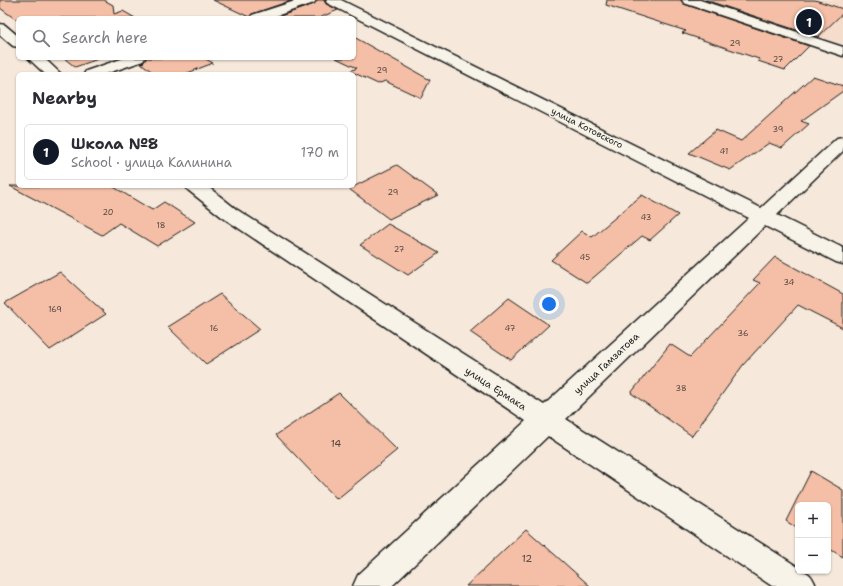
<!DOCTYPE html>
<html lang="en">
<head>
<meta charset="utf-8">
<style>
	:root { --surface:#fff; --page:#f7f7f7; --text:#2b2b33; --muted:#7c7c81; --line:#e1e1e2; --accent:#111827 }
	body { margin:0; font-family:"Shantell Sans",sans-serif; background:var(--page); color:var(--text) }
	.controls { position:absolute; right:12px; bottom:12px; display:grid; overflow:hidden; border-radius:6px; box-shadow:0 1px 3px #0004 }
	.controls button { width:36px; height:36px; display:grid; place-items:center; padding:0; border:0; border-bottom:1px solid var(--line); background:var(--surface); color:var(--text); font:20px sans-serif }
	.you { position:absolute; left:549px; top:304px; width:14px; height:14px; margin:-10px; border:3px solid #fff; border-radius:50%; background:#1a73e8; box-shadow:0 0 0 6px #1a73e833 }
	.badge { display:grid; place-items:center; width:26px; height:26px; border-radius:50%; background:var(--accent); color:#fff; font-size:13px; font-weight:700 }
	.pin { position:absolute; translate:-50% -50%; border:2px solid #fff; box-shadow:0 1px 4px #0006 }
	.list { margin:0; padding:0; list-style:none }
	h2 { display:flex; justify-content:space-between; align-items:center; height:52px; margin:0; padding:0 16px; font-size:17px }
	h2 small { font-size:13px; font-weight:400; color:var(--muted) }
	.list li { display:grid; grid-template-columns:26px 1fr auto; gap:12px; align-items:center; box-sizing:border-box; height:56px; margin:0 8px 8px; padding:0 8px; border:1px solid var(--line); border-radius:6px }
	.list b { display:block; font-size:15px; white-space:nowrap }
	.list p { margin:0; font-size:13px; white-space:nowrap; color:var(--muted) }
	.list em { font-size:13px; font-style:normal; color:var(--muted) }
	.icon { flex:none; width:22px; height:22px; fill:none; stroke:currentColor; stroke-width:2; stroke-linecap:round; stroke-linejoin:round }
	.map { position:relative; flex:none; width:843px; height:586px; overflow:hidden }
	.search { position:absolute; background:var(--surface); box-shadow:0 1px 3px #0004; left:16px; top:16px; width:340px; height:44px; display:flex; align-items:center; gap:10px; box-sizing:border-box; padding:0 14px; border-radius:6px; color:var(--muted); font-size:15px }
	.panel { position:absolute; background:var(--surface); box-shadow:0 1px 3px #0004; left:16px; top:72px; width:340px; height:116px; border-radius:6px }
	.map>svg:first-child { display:block }
	.built { fill:#f5dccb }
	.building { fill:#f4bfa6; stroke:#1c1c1c }
	.lines { fill:none; stroke-linecap:round; stroke-linejoin:round }
	.minor-casing { stroke:#1c1c1c; stroke-width:3 }
	.minor { fill:#f7f3e8; fill-rule:evenodd }
	.labels { text-anchor:middle; stroke-width:3; stroke-linejoin:round; paint-order:stroke }
	.number-label { font-size:8px; fill:#52453e }
	.far-street-label { font-size:9px; fill:#1c1c1c; stroke:#f7f3e8 }
	.street-label { font-size:10px; fill:#1c1c1c; stroke:#f7f3e8 }
	.near-number-label { font-size:10px; fill:#52453e }
</style>
</head>
<body>
<div class="map">
<svg width="843" height="586" viewBox="0 0 843 586">
	<rect width="100%" height="100%" fill="#f6e9db"/>
	<filter id="ink" filterUnits="userSpaceOnUse"><feTurbulence type="fractalNoise" baseFrequency=".025" numOctaves="2"/><feDisplacementMap in="SourceGraphic" scale="8" xChannelSelector="R" yChannelSelector="G"/><feConvolveMatrix kernelMatrix="1 2 1 2 8 2 1 2 1" color-interpolation-filters="sRGB"/></filter>
	<g filter="url(#ink)">
		<!-- built -->
		<polygon class="built" points="709,0 843,0 843,45"/>
		<!-- building -->
		<g class="building">
			<polygon points="0,0 104,0 113,5 114,14 123,11 135,18 18,18 18,21 0,8"/>
			<polygon points="213,0 293,0 252,14 249,17"/>
			<polygon points="317,0 324,0 326,4 338,10 319,18 275,18 314,4"/>
			<polygon points="607,0 681,0 684,4 809,46 785,70 758,61 759,59 682,33 686,31 606,5"/>
			<polygon points="705,0 815,0 843,9 843,13 818,37"/>
			<polygon points="354,37 430,80 421,98 385,81 378,84 350,71 357,68 336,58 354,58"/>
			<polygon points="64,58 101,58 75,67"/>
			<polygon points="146,58 204,58 213,63 185,74 155,74 141,63 144,62"/>
			<polygon points="813,76 843,86 843,91 801,121 809,124 782,148 769,143 730,170 689,153 716,130 741,141"/>
			<polygon points="397,165 438,195 389,219 349,189"/>
			<polygon points="10,186 112,186 152,210 164,202 195,222 157,246 119,223 102,235"/>
			<polygon points="642,195 678,215 650,240 642,236 587,283 551,260 582,231 592,237"/>
			<polygon points="388,224 439,253 408,275 360,245"/>
			<polygon points="775,257 843,294 843,328 798,305 743,365 692,436 631,393 670,344 690,357 760,283 753,280"/>
			<polygon points="60,272 106,314 50,350 5,303"/>
			<polygon points="220,294 260,329 206,364 168,327"/>
			<polygon points="509,298 549,325 511,360 470,332"/>
			<polygon points="339,393 397,450 337,499 276,435"/>
			<polygon points="811,471 843,490 843,557 828,548 828,505 798,505 798,529 786,521"/>
			<polygon points="526,529 590,586 466,586"/>
		</g>
		<g class="lines">
			<defs>
				<g id="minor">
					<polygon points="298,0 316,0 314,3 270,18 250,18 252,15"/>
					<path d="M325,0H341L761,208L837,138L843,137V151L777,215L843,248V264L836,262L765,226L566,419L798,567V571C809,571 812,576 816,586H772L548,436L392,586H353L358,575L526,421L222,217L188,190L186,186H207L236,209L544,405L749,218L327,3Z"/>
					<polygon points="682,0 700,0 843,47 843,56 684,3"/>
					<polygon points="0,24 5,25 18,36 18,47 13,46 0,35"/>
					<polygon points="28,58 44,58 61,74 45,74"/>
					<polygon points="124,58 145,58 143,61 105,74 84,74 86,71"/>
				</g>
			</defs>
			<!-- minor casing -->
			<use href="#minor" class="minor-casing"/>
			<!-- minor -->
			<use href="#minor" class="minor"/>
		</g>
	</g>
	<g class="labels">
		<!-- number labels -->
		<g class="number-label">
			<text x="735" y="46">29</text>
			<text x="778" y="62">27</text>
			<text x="382" y="73">29</text>
			<text x="778" y="132">39</text>
			<text x="724" y="154">41</text>
			<text x="393" y="195">29</text>
			<text x="108" y="215">20</text>
			<text x="646" y="220">43</text>
			<text x="161" y="228">18</text>
			<text x="399" y="252">27</text>
			<text x="585" y="260">45</text>
			<text x="789" y="285">34</text>
			<text x="55" y="312">169</text>
			<text x="214" y="331">16</text>
			<text x="510" y="331">47</text>
			<text x="743" y="336">36</text>
			<text x="681" y="391">38</text>
		</g>
		<!-- far-street labels -->
		<g class="far-street-label">
			<text transform="translate(587 128) rotate(27)" y="3">улица Котовского</text>
		</g>
		<!-- street labels -->
		<g class="street-label">
			<text transform="translate(606 363) rotate(-43)" y="4">улица Гамзатова</text>
			<text transform="translate(496 388) rotate(33)" y="4">улица Ермака</text>
		</g>
		<!-- near-number labels -->
		<g class="near-number-label">
			<text x="336" y="447">14</text>
			<text x="527" y="562">12</text>
		</g>
	</g>
</svg>
<div class="controls">
<button>+</button>
<button>−</button>
</div>
<div class="you"></div>
<div class="pin badge" style="left:809px;top:22px">1</div>
<div class="search"><svg class="icon" aria-label="search" viewBox="0 0 24 24"><circle cx="10" cy="10" r="6"/><path d="M15 15l6 6"/></svg>Search here</div>
<section class="panel">
<h2>Nearby<small></small></h2>
<ul class="list">
<li><span class="badge">1</span><div><b>Школа №8</b><p>School · улица Калинина</p></div><em>170 m</em></li>
</ul>
</section>
</div>
</body>
</html>
